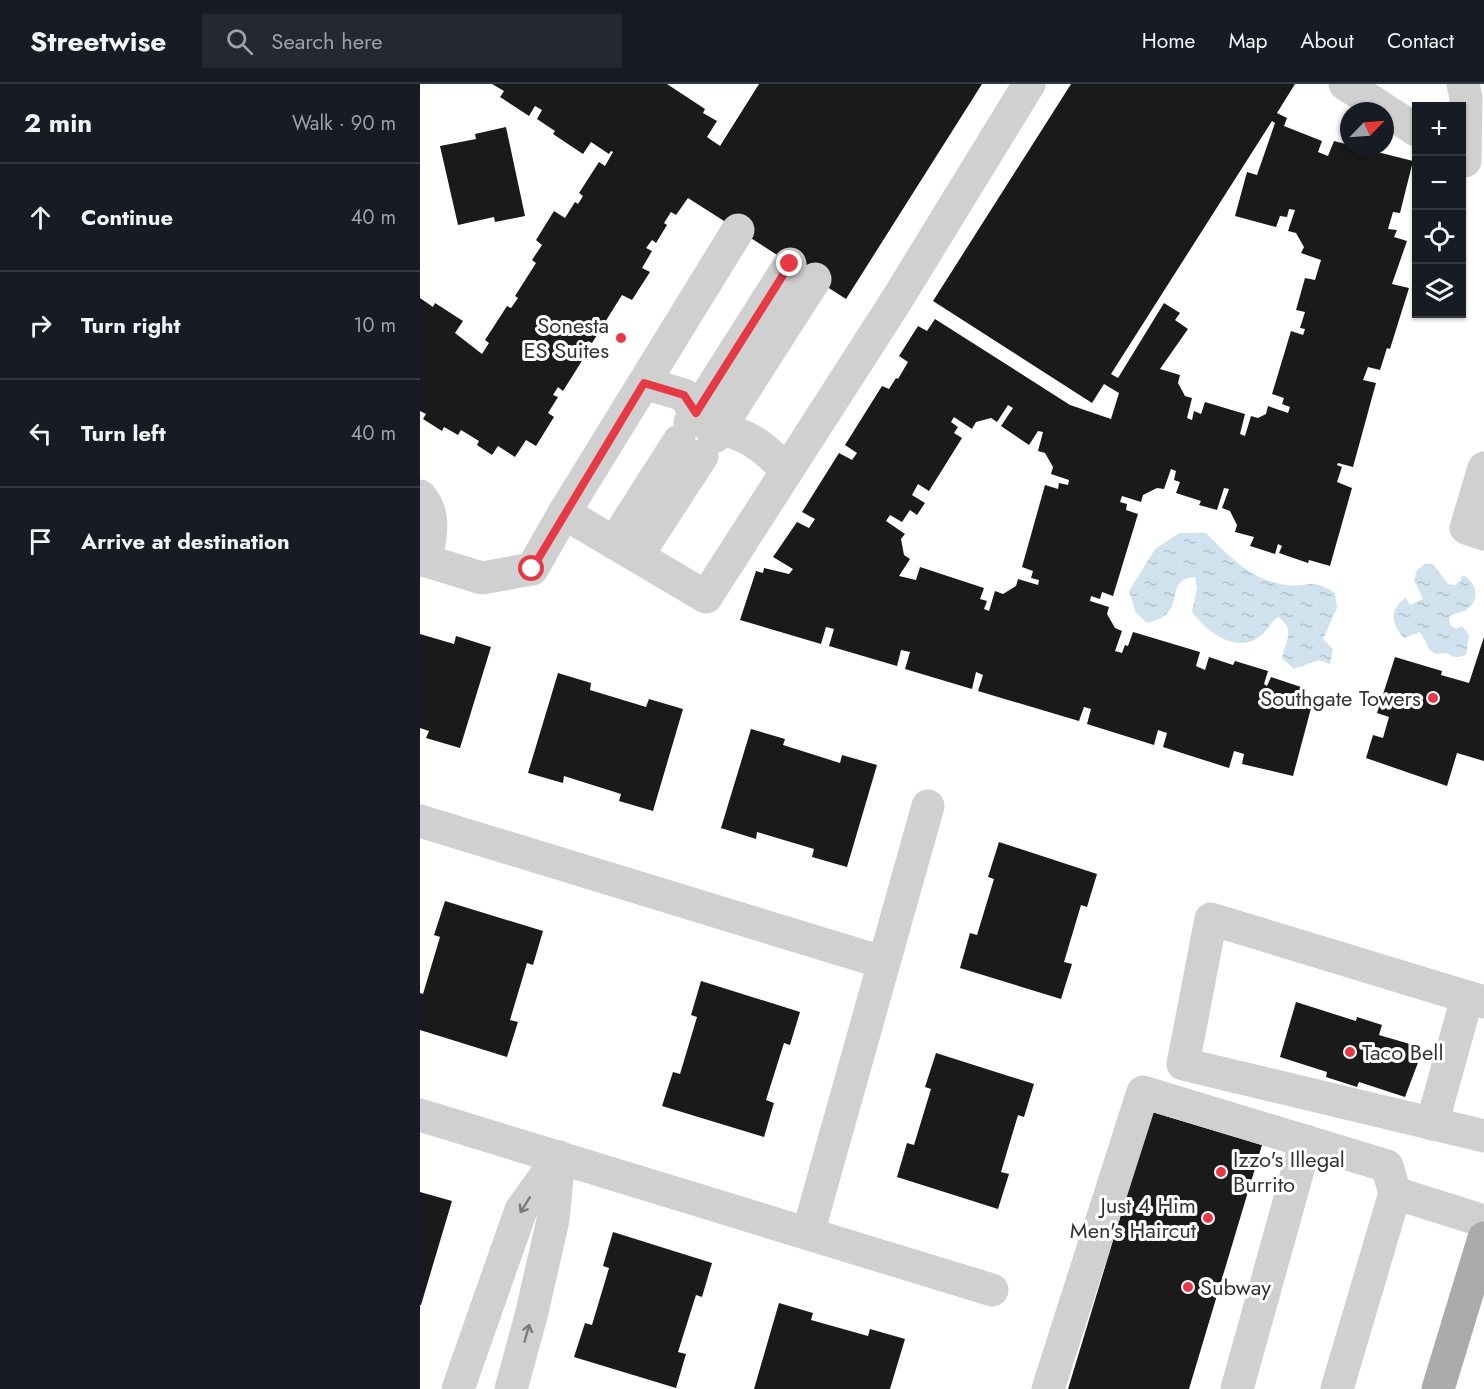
<!DOCTYPE html>
<html lang="en">
<head>
<meta charset="utf-8">
<style>
	:root { --surface:#171b24; --page:#242831; --text:#f1f3f6; --muted:#9ea1a6; --line:#363941 }
	body { margin:0; font-family:Jost,sans-serif; background:var(--page); color:var(--text) }
	.controls { position:absolute; right:18px; top:18px; display:grid; overflow:hidden; border-radius:0px; box-shadow:0 2px 4px #0004 }
	.controls button { width:54px; height:54px; display:grid; place-items:center; padding:0; border:0; border-bottom:2px solid var(--line); background:var(--surface); color:var(--text); font:30px sans-serif }
	.compass { position:absolute; left:920px; top:18px; width:54px; height:54px; border-radius:50%; background:var(--surface); box-shadow:0 2px 4px #0004; rotate:65deg }
	.stop { position:absolute; width:18px; height:18px; margin:-14px; border:4px solid #e63946; border-radius:50%; background:#fff }
	.stop.end { background:#e63946; border-color:#fff; box-shadow:0 2px 6px #0008 }
	.list { margin:0; padding:0; list-style:none }
	h2 { display:flex; justify-content:space-between; align-items:center; height:78px; margin:0; padding:0 24px; font-size:26px }
	h2 small { font-size:20px; font-weight:400; color:var(--muted) }
	.list li { display:grid; grid-template-columns:39px 1fr auto; gap:18px; align-items:center; box-sizing:border-box; height:108px; padding:0 24px; border-top:2px solid var(--line) }
	.list b { display:block; font-size:22px; white-space:nowrap }
	.list em { font-size:20px; font-style:normal; color:var(--muted) }
	.icon { flex:none; width:33px; height:33px; fill:none; stroke:currentColor; stroke-width:2; stroke-linecap:round; stroke-linejoin:round }
	.map { position:relative; flex:none; width:1064px; height:1305px; overflow:hidden }
	header { display:flex; align-items:center; gap:36px; box-sizing:border-box; height:84px; padding:0 30px; background:var(--surface); border-bottom:2px solid var(--line) }
	header strong { font-size:28px }
	nav { display:flex; gap:33px; margin-inline-start:auto; font-size:21px }
	.search { width:420px; height:54px; background:var(--page); display:flex; align-items:center; gap:15px; box-sizing:border-box; padding:0 21px; border-radius:0px; color:var(--muted); font-size:22px }
	main { display:flex }
	aside { flex:1; background:var(--surface) }
	.map>svg:first-child { display:block }
	.water { fill:url(#water-ripples) }
	.building { fill:#1a1a1a; fill-rule:evenodd }
	.lines { fill:none; stroke-linecap:round; stroke-linejoin:round }
	.minor { stroke:#d0d0d0; stroke-width:33 }
	.major { stroke:#ababab; stroke-width:33 }
	.oneway { stroke:#7a7a7a }
	.route { stroke:#e63946; stroke-width:8 }
	.poi-dot { fill:#e63946; stroke:#fff; stroke-width:2 }
	.labels { text-anchor:middle; stroke-width:6; stroke-linejoin:round; paint-order:stroke }
	.poi-label { font-size:22px; fill:#333; stroke:#fff; text-anchor:end }
</style>
</head>
<body>
<header>
<strong>Streetwise</strong>
<div class="search"><svg class="icon" aria-label="search" viewBox="0 0 24 24"><circle cx="10" cy="10" r="6"/><path d="M15 15l6 6"/></svg>Search here</div>
<nav><a>Home</a><a>Map</a><a>About</a><a>Contact</a></nav>
</header>
<main>
<aside>
<h2>2 min<small>Walk · 90 m</small></h2>
<ul class="list">
<li><svg class="icon" aria-label="ahead" viewBox="0 0 24 24"><path d="M12 20V5M6 11l6-6 6 6"/></svg><div><b>Continue</b></div><em>40 m</em></li>
<li><svg class="icon" aria-label="right" viewBox="0 0 24 24"><path d="M7 20v-9h11M14 6l5 5-5 5"/></svg><div><b>Turn right</b></div><em>10 m</em></li>
<li><svg class="icon" aria-label="left" viewBox="0 0 24 24"><path d="M17 20v-9H6M10 6l-5 5 5 5"/></svg><div><b>Turn left</b></div><em>40 m</em></li>
<li><svg class="icon" aria-label="arrive" viewBox="0 0 24 24"><path d="M6 21V4h12l-3 4 3 4H6"/></svg><div><b>Arrive at destination</b></div></li>
</ul>
</aside>
<div class="map">
<svg width="1064" height="1305" viewBox="0 0 1064 1305">
	<defs>
		<pattern id="water-ripples" width="26" height="14" patternUnits="userSpaceOnUse" patternTransform="scale(1.5)"><rect width="26" height="14" fill="#cfe2ee"/><path d="M2 4q2-2 4 0t4 0M15 11q2-2 4 0t4 0" fill="none" stroke="#b2c2cd"/></pattern>
	</defs>
	<rect width="100%" height="100%" fill="#fff"/>
	<!-- water -->
	<g class="water">
		<path d="M759,449H786C809,472 832,497 867,501C892,504 889,493 915,509L917,524L903,555L913,565L910,580L899,576L874,585L862,574C866,556 876,545 858,533C850,539 846,549 838,554C813,569 787,547 772,528L777,504L775,493C740,496 771,530 727,539L716,529L709,507L735,465Z"/>
		<path d="M1005,480H1013L1028,500L1035,501L1041,497L1042,491C1056,497 1062,516 1046,526C1040,530 1034,528 1029,534L1030,541L1036,545L1042,542L1049,551L1046,571C1038,574 1033,574 1027,569L1015,570L1010,566L1000,548L984,554C971,540 969,525 986,514L990,521L1003,515L994,496L997,486Z"/>
	</g>
	<!-- building -->
	<g class="building">
		<polygon points="72,0 247,0 285,25 283,29 297,37 287,53 300,62 339,0 562,0 426,215 268,114 256,131 251,128 244,139 247,141 236,159 232,156 226,164 232,167 222,184 230,188 212,216 202,211 172,259 168,257 160,269 165,272 143,307 138,303 133,311 138,313 128,329 134,333 116,362 106,356 95,373 78,362 72,371 57,361 59,357 41,346 38,351 24,343 22,347 3,335 6,330 0,327 0,214 13,223 15,219 43,237 35,249 62,270 69,259 65,256 87,222 91,224 98,214 95,212 116,179 112,176 122,161 116,156 134,127 145,134 155,118 158,120 163,112 159,109 179,78 185,82 193,68 191,67 189,70 171,58 163,70 133,50 135,47 117,35 122,26 115,22 109,32 80,13 84,7"/>
		<path d="M651,0H875L857,29L867,34L864,42L902,57L898,68L908,72L914,57L993,77L980,129L973,128L968,145L977,146L974,153L987,157L972,200L989,204L970,265L967,264L960,286L948,283L943,296L956,299L933,383L918,379L917,381L922,383L917,398L932,404L910,482L889,476L888,479L859,469L862,462L858,460L855,470L830,462L834,453L815,448L817,441L810,427L802,424L809,405L804,404L797,426L779,421L781,417L756,409L760,398L754,396L756,387L751,385L744,405L737,404L723,411L721,418L702,412L700,418L707,420L706,426L718,430L693,512L682,508L680,515L671,512L670,517L689,523L687,530L695,544L702,547L695,567L702,569L705,561L708,562L713,548L780,568L776,582L785,586L789,573L813,581L815,577L848,587L844,600L847,602L851,593L884,604L882,610L894,613L873,692L822,680L824,670L814,667L809,684L743,663L747,649L738,646L734,661L667,640L671,625L664,623L659,637L558,607L563,591L556,588L552,605L485,585L490,568L481,566L477,582L409,562L414,545L406,543L401,560L320,536L336,487L343,489L344,484L369,490L373,485L353,473L377,438L389,444L395,435L382,428L419,369L432,376L437,369L425,361L462,302L469,305L476,294L478,295L488,278L479,272L498,242L507,247L515,235L650,321L691,335L699,309L684,300L672,319L513,217ZM852,37L855,39L837,91L827,88L815,132L856,143L860,132L867,133L869,125L875,126L868,147L876,149L884,163L881,169L901,176L895,196L885,194L876,226L885,228L880,244L885,245L883,251L871,247L852,310L864,314L862,320L870,323L868,329L848,322L846,330L838,334L831,332L825,352L820,350L825,330L785,318L781,330L774,327L772,336L767,334L772,314L765,312L758,299L760,291L740,285L768,245L755,236L760,229L744,219L698,294L691,290ZM588,321L593,324L581,342L609,361L618,347L623,348L618,367L625,369L633,383L631,390L649,396L648,401L639,399L638,405L625,401L602,483L613,487L611,494L619,496L618,501L598,495L596,502L583,510L575,507L569,527L564,525L567,517L560,515L564,504L500,483L496,496L479,492L490,475L484,471L481,455L485,450L466,437L470,431L482,438L490,426L497,431L505,419L492,411L498,400L509,407L542,354L534,349L538,343L531,338L534,333L552,345L556,338L571,334L577,338Z"/>
		<polygon points="86,43 105,132 75,138 74,133 38,141 20,62 56,55 55,50"/>
		<polygon points="0,550 34,560 36,552 71,563 40,664 6,654 9,647 0,644"/>
		<polygon points="1064,553 1064,677 1037,669 1027,702 946,674 953,651 963,654 969,633 957,629 975,573 1022,587 1021,591 1049,599"/>
		<polygon points="138,589 171,599 170,606 226,623 229,615 263,625 233,727 199,717 201,710 144,692 143,699 108,689"/>
		<polygon points="331,645 365,655 363,661 420,679 422,671 457,681 427,783 392,773 394,765 337,748 336,755 301,744"/>
		<polygon points="579,758 677,790 667,823 661,821 644,878 652,880 641,915 540,884 550,849 557,851 574,795 568,793"/>
		<polygon points="25,817 123,847 113,881 107,879 90,936 98,938 87,973 0,946 0,909 3,910 20,853 14,851"/>
		<polygon points="281,897 380,928 370,961 364,959 346,1016 354,1019 344,1053 242,1022 253,988 260,990 277,933 271,931"/>
		<polygon points="876,918 936,937 937,933 962,941 959,951 1000,963 996,975 999,976 985,1013 939,998 937,1003 906,993 907,988 860,973"/>
		<polygon points="516,969 614,1000 604,1033 598,1031 581,1088 589,1090 578,1125 477,1093 487,1059 494,1061 511,1005 505,1003"/>
		<polygon points="732,1028 842,1061 769,1305 648,1305"/>
		<polygon points="0,1108 32,1117 1,1221 0,1221"/>
		<polygon points="193,1148 292,1179 282,1213 276,1211 258,1268 266,1270 256,1304 154,1273 165,1239 172,1241 189,1184 183,1182"/>
		<polygon points="359,1219 393,1229 391,1236 448,1252 450,1245 485,1255 470,1305 334,1305"/>
	</g>
	<g class="lines">
		<!-- minor -->
		<g class="minor">
			<polyline points="925,0 996,46"/>
			<polyline points="1043,0 1046,14 1045,77"/>
			<polyline points="224,299 264,311 276,329"/>
			<polyline points="270,338 370,180"/>
			<path d="M299,345C329,350 346,365 366,386"/>
			<polyline points="294,353 395,195"/>
			<polyline points="1064,384 1046,444 1064,450"/>
			<path d="M0,412C17,431 10,454 6,477"/>
			<polyline points="144,429 318,146"/>
			<polyline points="194,459 259,357"/>
			<polyline points="217,472 282,372"/>
			<polyline points="0,475 62,494 112,485 144,429 286,513 476,217 609,0"/>
			<polyline points="0,737 462,878"/>
			<polyline points="1064,918 791,835 763,980 1064,1052"/>
			<polyline points="0,1031 572,1206"/>
			<polyline points="1012,1040 1047,914"/>
			<polyline points="388,1149 508,722"/>
			<polyline points="38,1305 101,1126 139,1073"/>
			<polyline points="91,1305 111,1232 133,1136 139,1073"/>
			<polyline points="628,1305 723,1008 967,1082 975,1109"/>
			<polyline points="817,1305 886,1057"/>
			<polyline points="917,1305 975,1109 1064,1137"/>
		</g>
		<!-- major -->
		<polyline class="major" points="1018,1305 1064,1154"/>
	</g>
	<!-- one-way arrows -->
	<defs><path id="oneway-shaft" d="M-6 0H5M1.5-3L5.5 0L1.5 3" fill="none" stroke-width="1.6" stroke-linecap="round" stroke-linejoin="round" transform="scale(1.5)"/></defs>
	<g class="oneway">
		<use href="#oneway-shaft" transform="translate(105 1121) rotate(122)"/>
		<use href="#oneway-shaft" transform="translate(107 1249) rotate(-74)"/>
	</g>
	<g class="lines">
		<!-- route -->
		<polyline class="route" points="112,485 224,299 264,311 276,329 370,180"/>
	</g>
	<!-- markers -->
	<g class="poi-dot">
		<circle cx="201" cy="254" r="6"/>
		<circle cx="1013" cy="614" r="6"/>
		<circle cx="930" cy="968" r="6"/>
		<circle cx="801" cy="1088" r="6"/>
		<circle cx="788" cy="1134" r="6"/>
		<circle cx="768" cy="1203" r="6"/>
	</g>
	<g class="labels">
		<!-- poi labels -->
		<g class="poi-label">
			<text x="189" y="249">Sonesta<tspan x="189" dy="25">ES Suites</tspan></text>
			<text x="1001" y="622">Southgate Towers</text>
			<text x="942" y="976" text-anchor="start">Taco Bell</text>
			<text x="813" y="1083" text-anchor="start">Izzo's Illegal<tspan x="813" dy="25">Burrito</tspan></text>
			<text x="776" y="1129">Just 4 Him<tspan x="776" dy="25">Men's Haircut</tspan></text>
			<text x="780" y="1211" text-anchor="start">Subway</text>
		</g>
	</g>
</svg>
<div class="controls">
<button>+</button>
<button>−</button>
<button><svg class="icon" aria-label="locate" viewBox="0 0 24 24"><circle cx="12" cy="12" r="6"/><path d="M12 2v4M12 18v4M2 12h4M18 12h4"/></svg></button>
<button><svg class="icon" aria-label="layers" viewBox="0 0 24 24"><path d="M12 4l9 5-9 5-9-5zM3 14l9 5 9-5"/></svg></button>
</div>
<svg class="compass" viewBox="-18 -18 36 36"><path d="M0-13l5 13h-10z" fill="#e53935"/><path d="M0 13l5-13h-10z" fill="#9ea1a6"/></svg>
<div class="stop" style="left:112px;top:485px"></div>
<div class="stop end" style="left:370px;top:180px"></div>
</div>
</main>
</body>
</html>
